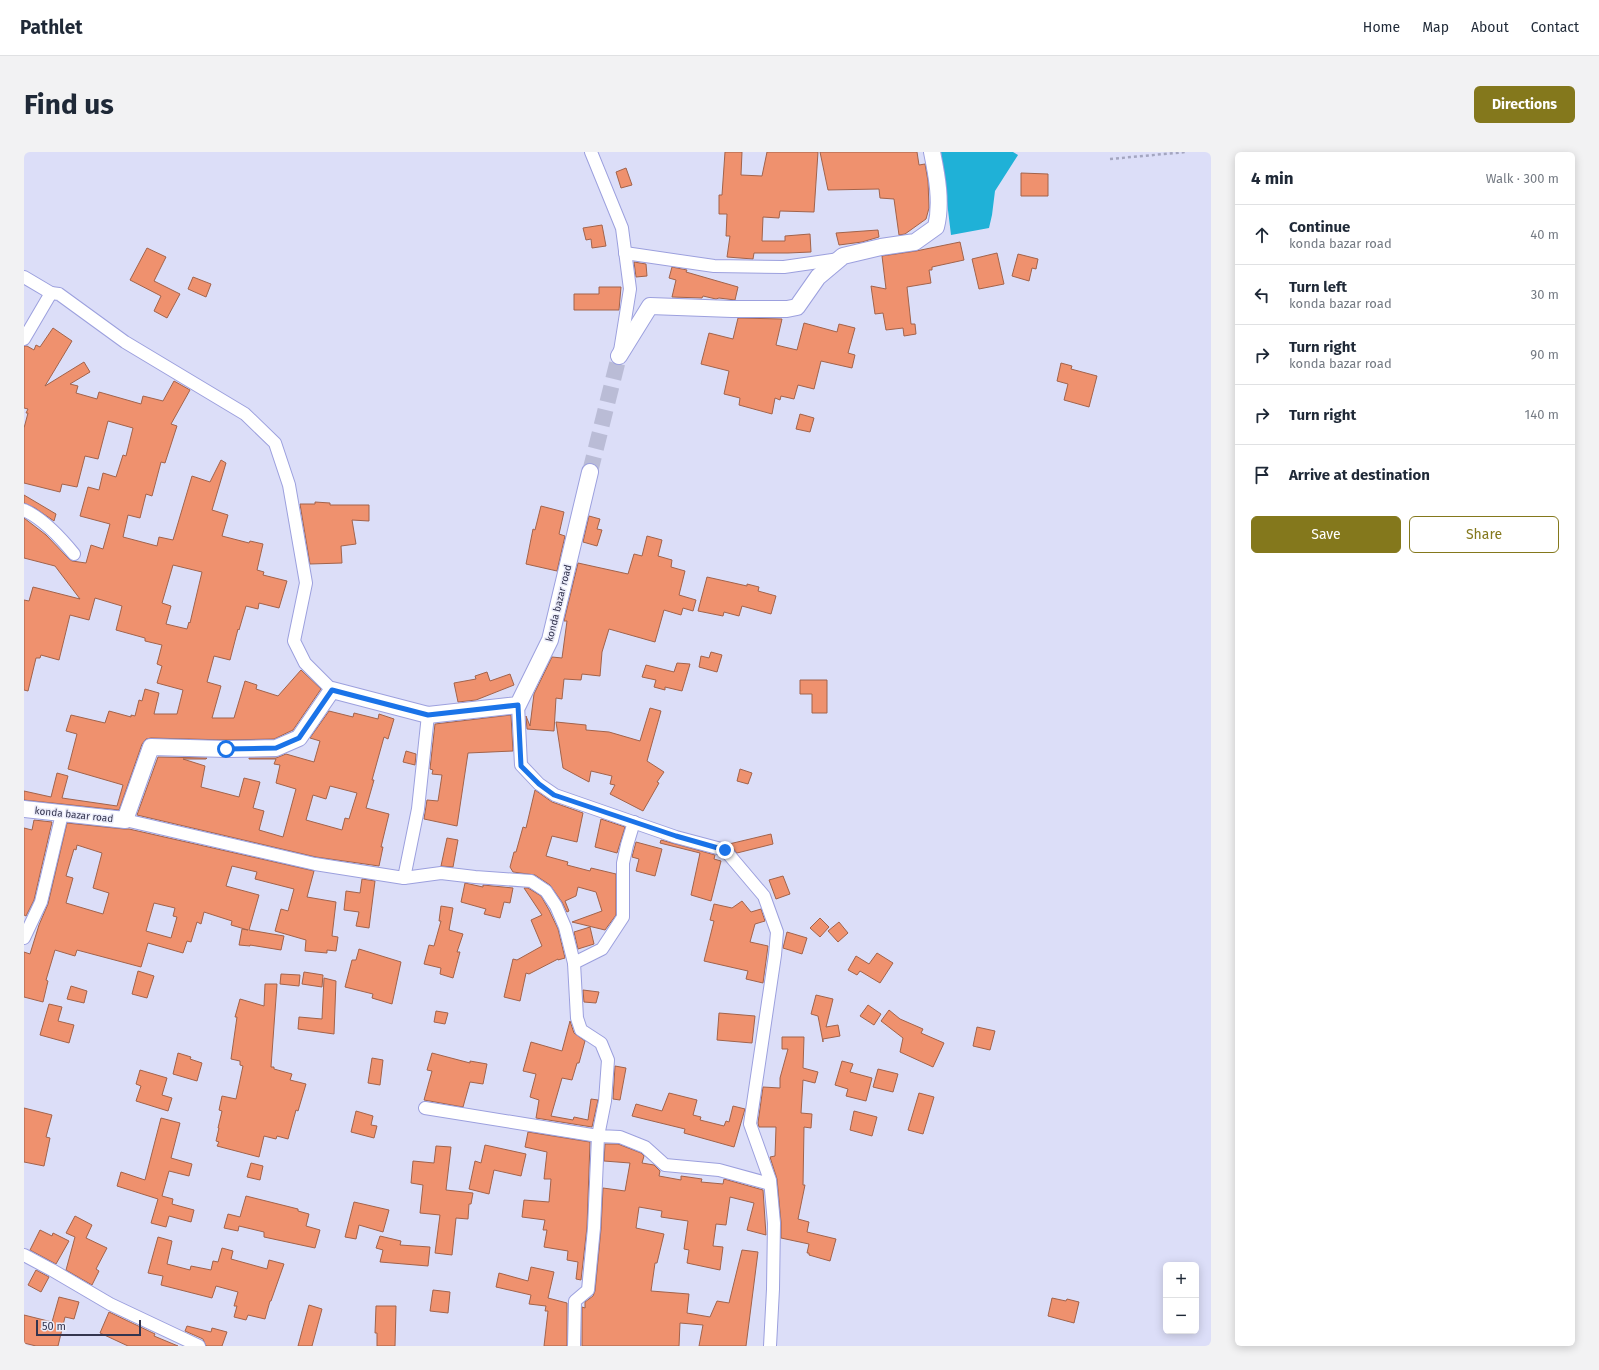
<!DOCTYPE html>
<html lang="en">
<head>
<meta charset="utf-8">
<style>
	:root { --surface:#fff; --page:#f2f2f3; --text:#1f2937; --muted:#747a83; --line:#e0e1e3; --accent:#84781c }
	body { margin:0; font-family:"Fira Sans",sans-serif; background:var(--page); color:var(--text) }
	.controls { position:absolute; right:12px; bottom:12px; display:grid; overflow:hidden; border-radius:6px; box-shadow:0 2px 10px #0003 }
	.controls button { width:36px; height:36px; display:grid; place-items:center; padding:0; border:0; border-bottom:1px solid var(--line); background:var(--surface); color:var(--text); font:20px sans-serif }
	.scale { position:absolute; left:12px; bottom:10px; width:105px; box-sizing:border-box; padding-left:4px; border:2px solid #34354f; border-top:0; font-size:11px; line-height:14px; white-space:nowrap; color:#34354f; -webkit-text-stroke:3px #ebecfa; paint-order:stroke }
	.stop { position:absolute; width:12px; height:12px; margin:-9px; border:3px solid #1a73e8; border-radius:50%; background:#fff }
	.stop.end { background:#1a73e8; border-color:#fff; box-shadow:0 1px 4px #0008 }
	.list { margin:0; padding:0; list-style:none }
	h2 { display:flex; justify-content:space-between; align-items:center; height:52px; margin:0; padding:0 16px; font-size:17px }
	h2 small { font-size:13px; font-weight:400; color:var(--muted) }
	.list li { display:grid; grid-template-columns:26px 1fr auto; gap:12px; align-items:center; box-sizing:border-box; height:60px; padding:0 16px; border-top:1px solid var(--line) }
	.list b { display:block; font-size:15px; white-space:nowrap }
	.list p { margin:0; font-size:13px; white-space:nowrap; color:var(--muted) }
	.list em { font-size:13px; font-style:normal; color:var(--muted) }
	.actions { display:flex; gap:8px; padding:12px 16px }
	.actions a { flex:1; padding:9px 0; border:1px solid var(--accent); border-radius:6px; text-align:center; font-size:14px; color:var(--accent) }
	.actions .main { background:var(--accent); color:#fff }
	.icon { flex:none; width:22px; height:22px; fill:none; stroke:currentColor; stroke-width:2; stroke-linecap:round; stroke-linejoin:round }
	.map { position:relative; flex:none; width:1187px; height:1194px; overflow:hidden; border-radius:6px }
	header { display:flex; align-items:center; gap:24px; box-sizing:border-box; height:56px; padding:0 20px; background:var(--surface); border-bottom:1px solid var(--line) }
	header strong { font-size:19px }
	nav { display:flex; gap:22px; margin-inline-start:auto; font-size:14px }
	.intro { display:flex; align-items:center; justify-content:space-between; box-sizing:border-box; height:96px; padding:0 24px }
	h1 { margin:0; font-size:28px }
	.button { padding:10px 18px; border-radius:6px; background:var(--accent); color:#fff; font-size:14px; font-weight:700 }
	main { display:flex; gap:24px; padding:0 24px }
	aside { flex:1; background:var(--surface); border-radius:6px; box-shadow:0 2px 10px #0003 }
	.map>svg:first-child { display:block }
	.water { fill:#1fb1d7 }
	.building { fill:#ef916e; stroke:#a2634b; fill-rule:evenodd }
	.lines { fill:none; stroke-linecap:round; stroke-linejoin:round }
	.tertiary-tunnel { stroke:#babcd6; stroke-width:16; stroke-dasharray:16 8; stroke-linecap:butt }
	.minor-casing { stroke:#9ca0de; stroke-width:14 }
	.tertiary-casing { stroke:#9ca0de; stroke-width:18 }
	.path { stroke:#a4a6c0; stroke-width:2.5; stroke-dasharray:3 3; stroke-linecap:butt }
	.minor { stroke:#fff; stroke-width:12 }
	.tertiary { stroke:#fff; stroke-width:16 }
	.route { stroke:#1a73e8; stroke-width:5 }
	.labels { text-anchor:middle; stroke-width:3; stroke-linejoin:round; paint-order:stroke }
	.street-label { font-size:10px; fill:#34354f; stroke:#ebecfa }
</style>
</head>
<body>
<header>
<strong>Pathlet</strong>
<nav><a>Home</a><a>Map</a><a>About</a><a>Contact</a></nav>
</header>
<div class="intro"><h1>Find us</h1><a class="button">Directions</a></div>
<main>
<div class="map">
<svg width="1187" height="1194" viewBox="0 0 1187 1194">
	<rect width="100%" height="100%" fill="#dcdef8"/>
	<!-- water -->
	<polygon class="water" points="917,0 989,0 994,3 971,39 968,63 965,76 927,83"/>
	<!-- building -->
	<g class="building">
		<polygon points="701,0 718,0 717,23 738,24 743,0 794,0 790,60 756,59 755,66 739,65 738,89 761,89 761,84 786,82 787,100 764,101 730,101 729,107 703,105 706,84 702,84 703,62 695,62 695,43 698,43"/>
		<polygon points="796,0 893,0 895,13 901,12 904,29 905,56 902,67 881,82 875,83 870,47 856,46 855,37 804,38"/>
		<polygon points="602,16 608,33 597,36 592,20"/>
		<polygon points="997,21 1024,22 1024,44 997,44"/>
		<polygon points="578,73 582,94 568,96 567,87 562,88 559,76"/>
		<polygon points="854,78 855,85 838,90 815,93 812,81"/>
		<polygon points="936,90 940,108 908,115 908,118 905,118 907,131 883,135 887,172 891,172 892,182 880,184 879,176 862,178 859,161 851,162 847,134 862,137 858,104 892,99"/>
		<polygon points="123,96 142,105 130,129 156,142 143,166 130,159 137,144 106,128"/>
		<polygon points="973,101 980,132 955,137 948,107"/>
		<polygon points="994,102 1014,107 1012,117 1008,116 1005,129 988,124"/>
		<polygon points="610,110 622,112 623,124 612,125"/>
		<polygon points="648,115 663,118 662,120 714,135 711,148 695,146 692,147 679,144 678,146 648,145 652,128 645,126"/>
		<polygon points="169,125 187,132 182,145 164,137"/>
		<polygon points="575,135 597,135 595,158 550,158 550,142 575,142"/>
		<polygon points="714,166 758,167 752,193 773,198 780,171 813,180 815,172 831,176 824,201 831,203 828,216 797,209 790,237 774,233 770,247 757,244 756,248 751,246 748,262 715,253 716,246 700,242 705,219 677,212 685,181 709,187"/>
		<path d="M29,176L48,189L21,234L60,210L66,220L46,232L54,234L52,241L73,247L75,240L117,252L119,244L139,249L150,229L166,238L147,272L153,274L141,311L137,310L128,344L122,342L116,366L104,363L99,385L133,394L135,385L149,388L168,324L186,330L197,308L202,311L188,358L204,363L198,384L225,391L226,389L239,392L233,418L240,420L239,423L263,429L255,456L235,451L234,457L222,454L215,478L214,477L206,508L190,504L183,530L197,534L188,566H210L221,529L233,533L232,537L254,544L277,518L297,537L269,578L250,587L203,588L127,586L122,587L118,592L95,658L0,648V639L27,645L33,621L44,624L38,646L93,654L99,633L44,617L53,582L42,579L47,563L81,571L85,559L107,565V563L111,564L115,548L118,549L121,537L135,541L130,562H153L159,538L133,531L138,514L133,512L138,493L121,489V486L92,478L98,454L71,446L65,468L46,463L35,508L17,503L16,506H12L4,539L0,538V448L5,449L9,435L56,447L31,414L0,406V366L22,383L45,407L48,409L62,411L67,393L79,397L86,372L56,364L64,335L75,338L79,321L92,325L99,303L102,304L109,276L84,269L74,307L61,304L53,335L38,332L36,340L0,331V276L4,261H2L4,257L0,256V194H3L10,198L12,193L16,195ZM149,413L178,420L166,471L165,470L163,477L142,472L147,454L138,451Z"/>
		<polygon points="1037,211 1048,214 1047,217 1073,224 1065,255 1040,248 1044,232 1033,229"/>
		<polygon points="776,262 790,266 786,280 772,277"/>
		<polygon points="0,343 32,362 30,369 11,356 0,351"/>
		<polygon points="291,350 306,351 306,353 345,353 345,369 328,368 332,392 317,394 318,411 286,412 276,352 291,352"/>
		<polygon points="517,354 540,360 535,382 541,384 533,419 502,412 509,377 511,378"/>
		<polygon points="565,364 576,367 573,377 578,378 573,394 559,390"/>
		<polygon points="623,384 638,388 634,404 648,408 647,415 661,419 655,443 672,448 669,459 659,456 657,463 640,458 631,490 585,477 578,500 576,524 558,522 557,528 540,527 538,547 532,546 530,579 503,577 502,564 506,574 510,542 528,505 538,506 543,469 540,469 554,411 604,422 610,402 618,404"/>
		<polygon points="683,425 723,434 723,432 735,435 734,439 752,444 747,462 718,454 715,464 700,460 699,464 674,459"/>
		<polygon points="687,500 698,503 693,520 675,515 677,504 685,506"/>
		<polygon points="653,511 666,512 658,539 641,535 641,538 630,535 632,528 618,525 622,513 650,520"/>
		<polygon points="463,520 466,529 486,522 490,533 452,548 434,550 430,531 452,527 451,524"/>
		<polygon points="776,528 803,528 803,561 788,561 788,542 776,542"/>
		<polygon points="626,556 637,559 623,609 640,620 633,630 635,631 619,659 586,642 591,633 586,632 588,624 567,619 565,630 539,616 532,570 562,573 562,578 585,580 616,589"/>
		<path d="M305,559L329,565L330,561L354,567L355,562L370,567L364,587L360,585L348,628H350L342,656L365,662L357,695H359L355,714L292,705L113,663L134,605L183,606L182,607H159L181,614L177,635L215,645L220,626L236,630L229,656L240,659L235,678L259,685L272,637L252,631L256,613L250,612L252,607H225V606H252L262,602L290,610L296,589L286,586ZM306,634L333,641L325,667L321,666L318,678L282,668L289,643L302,647Z"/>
		<polygon points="487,563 489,599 444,601 433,674 400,667 403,648 414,649 418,623 408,622 409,618 406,617 411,572"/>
		<polygon points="382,599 392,602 391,613 379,610"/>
		<polygon points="716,617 728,621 724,632 713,629"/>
		<polygon points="511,638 528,650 559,661 553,690 528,684 522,704 544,710 543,713 566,719 567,716 592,722 592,763 581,778 548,770 578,759 572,740 554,735 552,744 541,749 545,759 543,760 538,750 526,733 511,723 489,720 486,715 490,700 492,700 499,675 502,676"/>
		<polygon points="577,667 601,675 593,701 571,695"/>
		<polygon points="10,668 28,670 10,748 2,764 0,763 0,676 8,678"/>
		<path d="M43,671L100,677H105L290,719L283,745L312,750L308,784L314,785L312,799L303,798V801L281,799L282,788L251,779L257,757L264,759L270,737L231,727L233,720L208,714L202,734L235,743L225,778L260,784L257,798L226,793V794L215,793L218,777L224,778L207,773L208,769L180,760L177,772L173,770L167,790L163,789L159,801L124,791L117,815L53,798L51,804L31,798L22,828L24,829L19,850L0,845V800L6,802L15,773L24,752ZM53,693L78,701L69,736L85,741L79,762L42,751L49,726L42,724L50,697L52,698ZM130,751L151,756L149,764L153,765L147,786L122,779Z"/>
		<polygon points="747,682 749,692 713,701 705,692"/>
		<polygon points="423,686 434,688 429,715 417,714"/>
		<polygon points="637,688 691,703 690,707 697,709 687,749 667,743 676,701 636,691"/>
		<polygon points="612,690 638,697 631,724 612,719 615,707 608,705"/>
		<polygon points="759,724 766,742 752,747 745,728"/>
		<polygon points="338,727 351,729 345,776 332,774 335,760 320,758 322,739 336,741"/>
		<polygon points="441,731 459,735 459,733 489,736 486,751 480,750 476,766 460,762 462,757 437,750"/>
		<polygon points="500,736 504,736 517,744 525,758 534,777 541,806 534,808 534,807 505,822 502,821 496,849 480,845 489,807 493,808 518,794 507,768 518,763"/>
		<polygon points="718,749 727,760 737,757 741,769 731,772 726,790 744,794 739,831 722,827 724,819 680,809 690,769 686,768 690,752 708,756"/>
		<polygon points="417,754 429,756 425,778 439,782 433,800 436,800 429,826 416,822 417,816 400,812 405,793 410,794 417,769 415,769"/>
		<polygon points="796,766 805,775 796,785 786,776"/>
		<polygon points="815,770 824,781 814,790 804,779"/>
		<polygon points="566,775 570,792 554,797 550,780"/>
		<polygon points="763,780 783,786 778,802 759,796"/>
		<polygon points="335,797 377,810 368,852 348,846 349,842 321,835 328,808 332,808"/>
		<polygon points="853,801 869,811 856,831 836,819 833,823 824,818 832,804 845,812"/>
		<polygon points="114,819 130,824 123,846 108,842"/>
		<polygon points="280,820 299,823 298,835 278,832"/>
		<polygon points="257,822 276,823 275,834 256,832"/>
		<polygon points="300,826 312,829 310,882 274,877 275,865 298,867"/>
		<polygon points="241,832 253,832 247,915 250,915 250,917 268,922 266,928 282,932 274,959 272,958 264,987 253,984 252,987 240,984 235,1005 193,994 195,990 192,989 195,976 194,976 198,959 195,958 198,944 212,947 219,914 216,913 216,909 207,907 213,865 211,865 216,847 240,854"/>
		<polygon points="47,834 63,839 60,851 43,847"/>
		<polygon points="559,838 575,840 572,851 560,850"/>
		<polygon points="792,843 809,847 802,875 814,873 816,884 799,887 799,890 794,864 787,862"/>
		<polygon points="25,852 38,855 34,869 50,873 45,891 16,883"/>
		<polygon points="844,853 857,862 850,873 836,864"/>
		<polygon points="865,858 876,867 899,877 897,881 920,891 909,915 876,900 879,886 857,869"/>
		<polygon points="412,859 424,861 421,872 410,870"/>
		<polygon points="695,861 731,864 728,891 693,888"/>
		<polygon points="546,869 550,881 561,889 555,911 553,911 548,928 538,926 527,964 549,968 550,965 564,968 567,947 574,948 568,975 512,966 515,948 506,945 512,922 499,919 507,890 538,899"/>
		<polygon points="953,875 971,879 966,898 949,894"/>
		<polygon points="758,885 780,885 779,916 794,920 791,931 779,928 777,961 788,962 787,976 780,975 779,1033 781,1033 774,1067 785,1070 783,1080 812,1087 806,1109 785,1103 785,1101 783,1101 785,1092 757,1086 757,1070 753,1027 746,1005 751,1004 752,975 735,975 734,971 739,935 756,936 756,926 764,897 758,897"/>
		<polygon points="154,901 167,905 166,907 178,911 173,929 149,922"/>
		<polygon points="408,901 446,911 446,909 463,912 459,932 446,930 439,955 400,948 408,919 403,918"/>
		<polygon points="348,906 359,908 356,933 344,931"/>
		<polygon points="818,909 829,912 826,920 848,926 842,949 822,944 824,937 811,933"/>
		<polygon points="591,914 602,916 596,948 589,947"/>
		<polygon points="854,917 874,922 869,940 849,935"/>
		<polygon points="116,918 143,926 138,943 148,946 144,959 112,949 117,934 112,932"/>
		<polygon points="645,941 673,948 669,963 677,965 676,968 700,974 702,969 705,970 709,954 721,957 710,995 660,981 661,977 608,964 612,952 638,959"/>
		<polygon points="895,941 910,945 899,982 884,978"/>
		<polygon points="0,956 28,963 22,985 26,986 20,1014 0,1010"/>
		<polygon points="332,959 349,964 347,973 353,974 350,986 327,980"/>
		<polygon points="830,959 853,965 848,984 826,978"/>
		<polygon points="137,966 156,971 147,1006 168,1012 165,1024 145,1019 138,1044 149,1047 148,1052 170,1058 167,1070 145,1064 142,1075 127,1071 134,1047 93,1034 97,1020 121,1028"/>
		<polygon points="504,980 566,990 563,1075 557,1128 552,1127 554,1110 543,1108 544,1099 520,1095 523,1078 519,1078 521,1068 498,1065 500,1048 525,1050 527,1027 520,1027 523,1000 501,995"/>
		<polygon points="581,992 594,992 617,1001 620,1004 618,1011 630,1013 636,1019 635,1024 657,1028 657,1024 678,1027 677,1030 699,1032 700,1027 739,1038 742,1083 723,1078 730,1051 706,1045 702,1073 692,1072 689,1094 699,1095 696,1118 663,1111 665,1098 660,1097 664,1069 637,1065 638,1059 615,1055 612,1076 640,1082 633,1111 631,1111 627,1139 665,1142 663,1161 686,1165 693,1149 705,1151 718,1098 734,1100 722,1194 675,1194 679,1173 656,1171 655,1194 558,1194 558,1155 561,1156 561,1150 569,1144 571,1139 577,1077 579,1036 601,1039 606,1011 580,1009"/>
		<polygon points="461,993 502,1002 497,1024 470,1018 465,1042 445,1037 451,1009 457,1011"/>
		<polygon points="412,994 427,995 422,1038 449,1041 447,1052 445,1052 444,1067 432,1066 428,1103 411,1101 416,1063 396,1061 399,1033 387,1031 389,1009 410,1011"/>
		<polygon points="227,1011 239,1014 236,1028 223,1025"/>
		<polygon points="222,1044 274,1057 274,1059 285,1062 282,1074 296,1078 291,1096 240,1085 240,1080 215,1074 214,1079 200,1076 204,1062 216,1065"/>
		<polygon points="330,1050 365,1058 359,1080 335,1073 332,1087 321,1085"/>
		<polygon points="51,1064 68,1073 62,1086 83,1096 72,1117 75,1119 68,1133 42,1118 51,1085 42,1081"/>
		<polygon points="16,1078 28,1084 29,1081 45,1089 32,1112 6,1098"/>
		<polygon points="356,1084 377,1089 376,1093 406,1095 404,1114 356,1110 359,1098 352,1096"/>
		<polygon points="134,1085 148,1089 143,1112 166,1118 167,1114 187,1118 189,1109 194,1110 198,1096 209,1099 207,1107 243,1117 245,1108 260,1112 247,1149 246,1149 241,1167 224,1163 222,1168 210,1165 213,1154 210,1154 214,1140 192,1134 188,1146 137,1133 139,1124 124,1121"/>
		<polygon points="507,1115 530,1120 524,1146 543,1151 543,1194 520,1194 524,1159 521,1159 522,1154 505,1152 507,1143 472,1135 475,1121 504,1129"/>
		<polygon points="12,1118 25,1125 17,1140 4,1133"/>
		<polygon points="409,1138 426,1140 424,1161 406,1159"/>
		<polygon points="35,1145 55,1150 50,1167 41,1165 34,1194 12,1194 0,1191 0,1163 28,1170"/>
		<polygon points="1028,1146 1042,1149 1043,1147 1055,1150 1050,1171 1024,1164"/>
		<polygon points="285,1153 298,1157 288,1194 274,1194"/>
		<polygon points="352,1154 372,1154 371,1194 353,1194 353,1181 351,1181"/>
		<polygon points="85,1160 131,1182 130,1184 154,1194 104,1194 76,1181"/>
		<polygon points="163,1174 187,1180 188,1176 203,1180 198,1194 182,1194 179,1187 161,1179"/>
	</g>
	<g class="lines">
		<!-- tertiary-tunnel -->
		<polyline class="tertiary-tunnel" points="566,320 595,204"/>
		<defs>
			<g id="minor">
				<polyline points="567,0 598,76 606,137 596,199"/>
				<polyline points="601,101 690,114 760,115 815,107"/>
				<polyline points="0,125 27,141"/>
				<polyline points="0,187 27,141 35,142 101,190 221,262 251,291 265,333 282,431 270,489 281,511 308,538"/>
				<path d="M0,358C20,367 37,386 50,402"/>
				<polyline points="494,553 497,613 515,632 531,643 652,685 701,698 740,744 753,780 751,803 726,972 746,1028 750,1071 749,1137 746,1194"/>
				<polyline points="101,668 291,712 380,726 417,721 451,725 507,729 522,739 532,754 541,775 550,811"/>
				<polyline points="610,670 603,693 599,711 599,765 578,797 550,811 553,866 557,878 577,891 584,908 581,949 574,984 596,985 621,995 641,1013 695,1018 746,1032"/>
				<polyline points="380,726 394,657 404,563"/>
				<polyline points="0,786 17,750 38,662"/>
				<polyline points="401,956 574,984 570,1076 564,1138 551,1149 550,1194"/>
				<polyline points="0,1103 28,1118 86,1152 175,1194"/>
			</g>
			<g id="tertiary">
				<path d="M595,204L626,154L708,157H763L773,155L794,125L819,104L857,95L891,90L912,75C918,51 913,24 908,0"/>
				<polyline points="0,657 101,668 127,595 203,597 252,596 275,586 308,538 404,563 494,553 526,488 566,320"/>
			</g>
		</defs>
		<!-- minor casing -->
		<use href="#minor" class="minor-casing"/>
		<!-- tertiary casing -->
		<use href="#tertiary" class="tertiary-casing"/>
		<!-- path -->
		<polyline class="path" points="1086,7 1162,0"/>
		<!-- minor -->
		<use href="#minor" class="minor"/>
		<!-- tertiary -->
		<use href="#tertiary" class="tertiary"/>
	</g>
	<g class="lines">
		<!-- route -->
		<polyline class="route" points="202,597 252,596 275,586 308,538 404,563 494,553 497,614 515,632 530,643 652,684 701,698"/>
	</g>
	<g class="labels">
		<!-- street labels -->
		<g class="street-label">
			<text transform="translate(534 451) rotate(-76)" y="4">konda bazar road</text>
			<text transform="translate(50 662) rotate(6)" y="4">konda bazar road</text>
		</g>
	</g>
</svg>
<div class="controls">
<button>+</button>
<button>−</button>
</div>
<div class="scale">50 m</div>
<div class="stop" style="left:202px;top:597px"></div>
<div class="stop end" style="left:701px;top:698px"></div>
</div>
<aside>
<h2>4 min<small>Walk · 300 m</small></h2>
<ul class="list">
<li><svg class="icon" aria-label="ahead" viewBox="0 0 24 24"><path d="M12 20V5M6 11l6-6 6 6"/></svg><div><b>Continue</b><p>konda bazar road</p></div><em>40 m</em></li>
<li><svg class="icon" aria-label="left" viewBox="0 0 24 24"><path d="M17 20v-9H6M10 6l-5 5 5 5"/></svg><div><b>Turn left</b><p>konda bazar road</p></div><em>30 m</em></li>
<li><svg class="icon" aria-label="right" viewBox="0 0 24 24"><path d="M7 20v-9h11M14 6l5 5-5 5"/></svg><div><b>Turn right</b><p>konda bazar road</p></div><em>90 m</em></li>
<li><svg class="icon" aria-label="right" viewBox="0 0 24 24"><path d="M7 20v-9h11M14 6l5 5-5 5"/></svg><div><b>Turn right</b></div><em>140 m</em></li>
<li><svg class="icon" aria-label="arrive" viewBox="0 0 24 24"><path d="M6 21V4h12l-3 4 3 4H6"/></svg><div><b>Arrive at destination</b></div></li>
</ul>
<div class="actions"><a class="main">Save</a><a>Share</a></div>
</aside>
</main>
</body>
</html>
